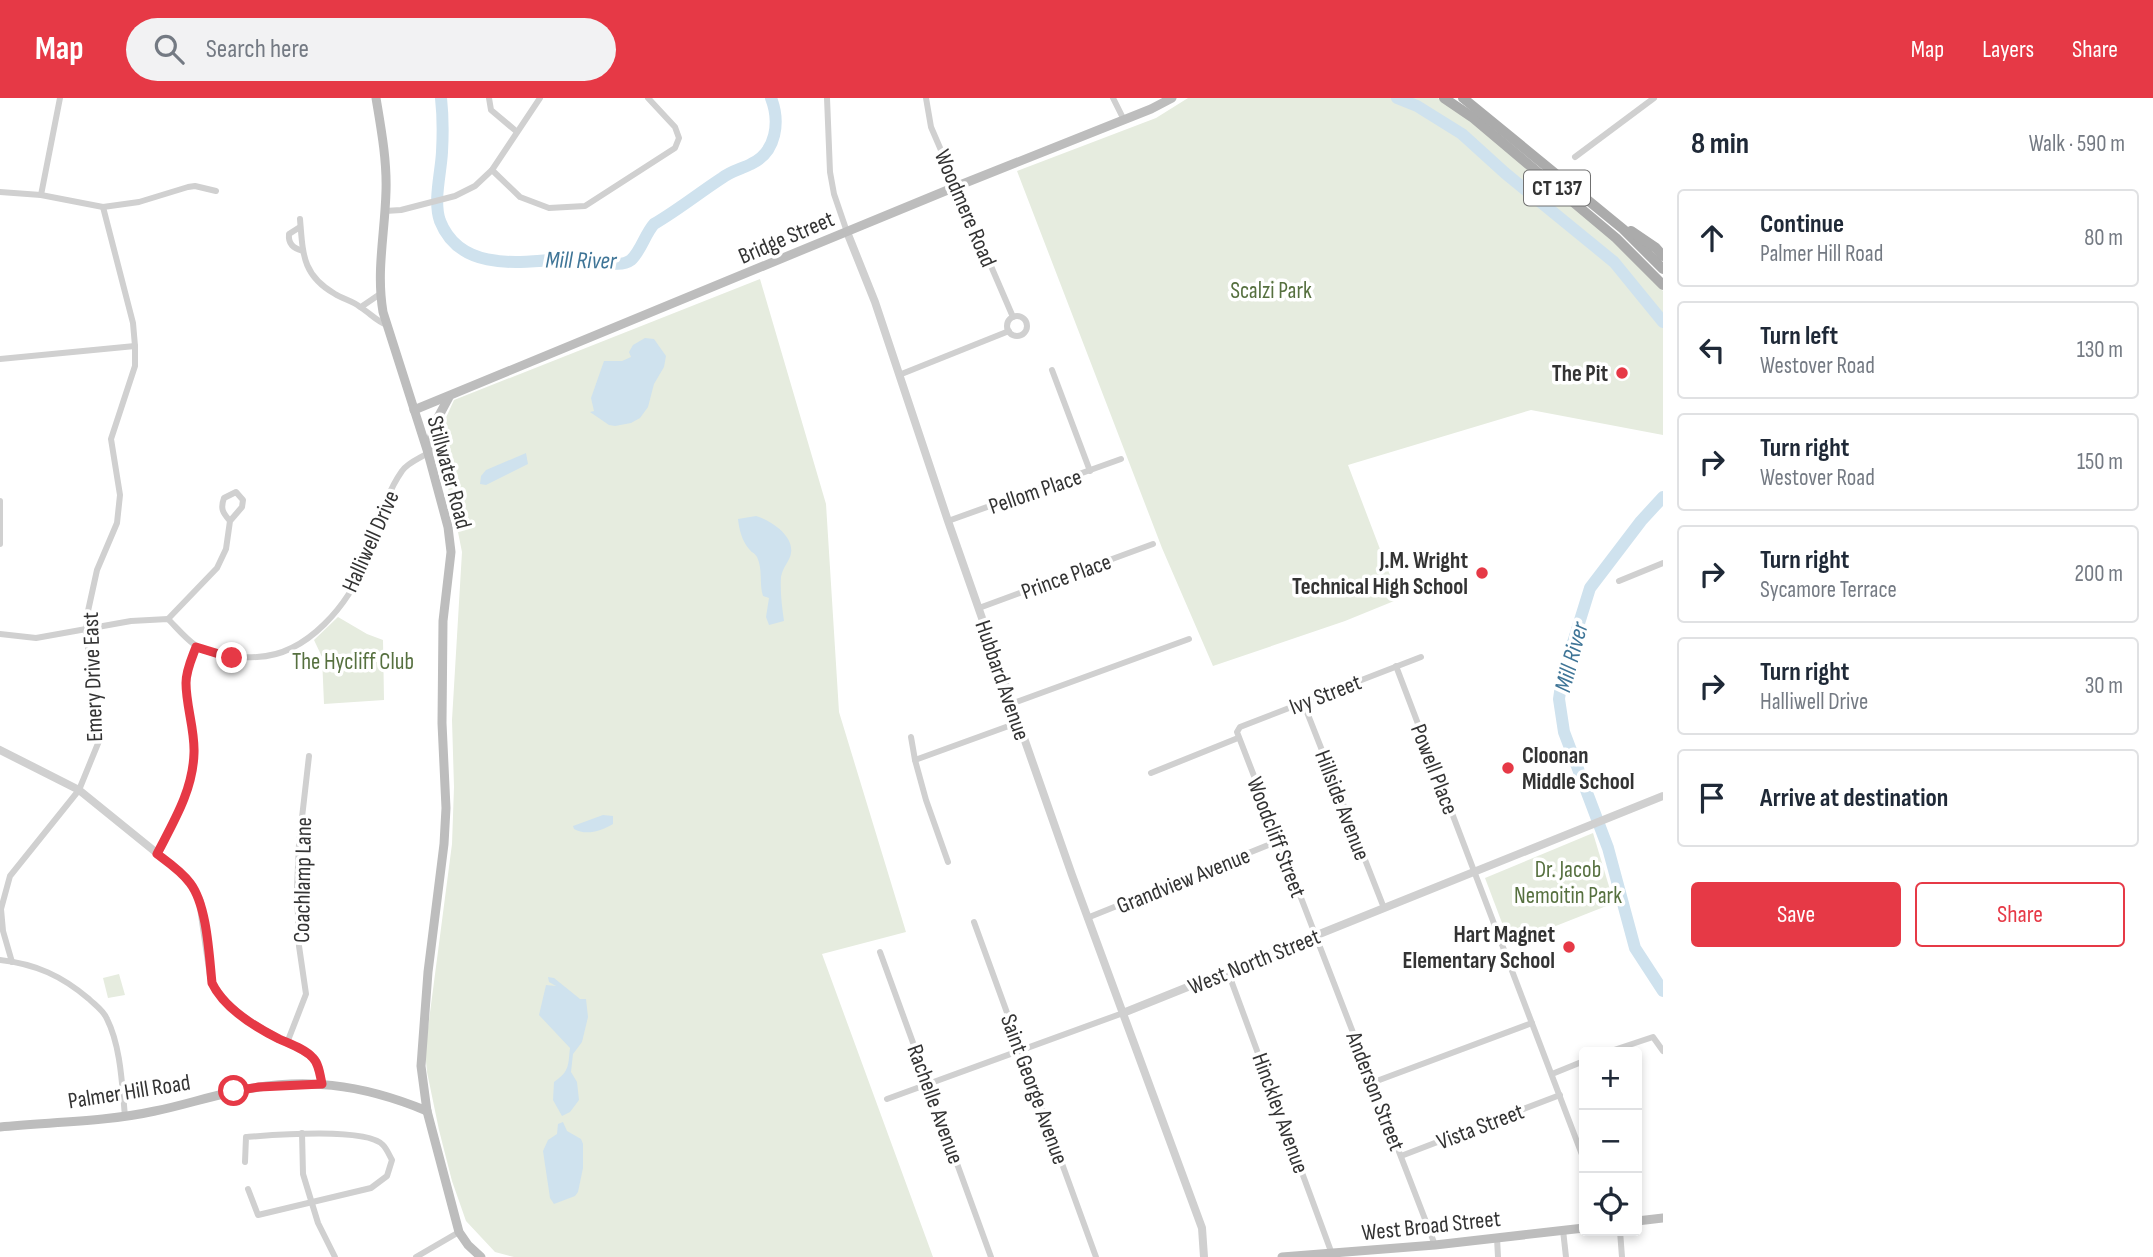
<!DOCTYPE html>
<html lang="en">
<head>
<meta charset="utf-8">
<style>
	:root { --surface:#fff; --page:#f2f2f3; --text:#1f2937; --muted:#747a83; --line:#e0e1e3; --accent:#e63946 }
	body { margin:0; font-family:"Sofia Sans Condensed",sans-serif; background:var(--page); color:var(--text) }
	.controls { position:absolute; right:21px; bottom:21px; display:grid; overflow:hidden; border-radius:7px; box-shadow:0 4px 10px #0003 }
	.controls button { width:63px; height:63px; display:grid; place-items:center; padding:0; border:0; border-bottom:2px solid var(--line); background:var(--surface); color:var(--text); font:35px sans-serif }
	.stop { position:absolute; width:21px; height:21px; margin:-16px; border:5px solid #e63946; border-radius:50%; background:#fff }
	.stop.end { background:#e63946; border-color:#fff; box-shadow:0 2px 7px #0008 }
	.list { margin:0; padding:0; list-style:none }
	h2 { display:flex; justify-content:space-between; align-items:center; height:91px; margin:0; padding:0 28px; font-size:30px }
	h2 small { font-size:23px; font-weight:400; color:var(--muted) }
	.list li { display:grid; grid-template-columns:46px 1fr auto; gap:21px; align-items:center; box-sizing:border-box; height:98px; margin:0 14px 14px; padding:0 14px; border:2px solid var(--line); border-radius:7px }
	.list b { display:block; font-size:26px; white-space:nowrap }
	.list p { margin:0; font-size:23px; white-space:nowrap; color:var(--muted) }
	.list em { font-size:23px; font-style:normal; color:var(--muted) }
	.actions { display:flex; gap:14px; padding:21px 28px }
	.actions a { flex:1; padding:16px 0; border:2px solid var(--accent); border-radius:7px; text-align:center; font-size:24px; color:var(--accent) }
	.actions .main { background:var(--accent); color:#fff }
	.icon { flex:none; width:38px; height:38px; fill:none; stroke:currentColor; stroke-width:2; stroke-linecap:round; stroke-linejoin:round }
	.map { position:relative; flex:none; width:1663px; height:1159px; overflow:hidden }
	header { display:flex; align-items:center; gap:42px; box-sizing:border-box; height:98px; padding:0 35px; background:var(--accent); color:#fff }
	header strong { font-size:33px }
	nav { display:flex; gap:38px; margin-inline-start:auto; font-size:24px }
	.search { width:490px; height:63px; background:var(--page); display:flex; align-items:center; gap:18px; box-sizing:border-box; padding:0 24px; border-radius:38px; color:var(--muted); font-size:26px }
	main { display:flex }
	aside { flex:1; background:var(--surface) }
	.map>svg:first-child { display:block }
	.green { fill:#e6ecdf }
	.water { fill:#cfe2ee }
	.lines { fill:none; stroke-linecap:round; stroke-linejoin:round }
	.river { stroke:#cfe2ee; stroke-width:12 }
	.minor { stroke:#d0d0d0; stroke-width:6 }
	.tertiary { stroke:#d0d0d0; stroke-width:8 }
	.secondary { stroke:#bdbdbd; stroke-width:9 }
	.primary { stroke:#ababab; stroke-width:10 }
	.route { stroke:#e63946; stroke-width:9 }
	.poi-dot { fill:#e63946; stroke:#fff; stroke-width:2.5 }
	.labels { text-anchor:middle; stroke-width:7; stroke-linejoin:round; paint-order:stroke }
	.shield { fill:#fff; stroke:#707070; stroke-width:2 }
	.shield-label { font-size:21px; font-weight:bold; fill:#333 }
	.street-label { font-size:23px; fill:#333; stroke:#fff }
	.park-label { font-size:23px; fill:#56703f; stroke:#fff }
	.poi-label { font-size:23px; font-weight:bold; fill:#333; stroke:#fff; text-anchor:end }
	.water-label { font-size:24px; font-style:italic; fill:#3f7597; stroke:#fff }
</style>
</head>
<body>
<header>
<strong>Map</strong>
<div class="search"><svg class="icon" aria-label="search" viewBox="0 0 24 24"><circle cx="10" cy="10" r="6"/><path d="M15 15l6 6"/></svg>Search here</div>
<nav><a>Map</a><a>Layers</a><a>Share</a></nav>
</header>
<main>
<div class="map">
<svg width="1663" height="1159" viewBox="0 0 1663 1159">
	<rect width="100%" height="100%" fill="#fff"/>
	<!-- green -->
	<g class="green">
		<polygon points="1188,0 1438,0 1469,20 1606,134 1663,193 1663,337 1531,312 1348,367 1399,501 1345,523 1213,568 1162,450 1017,73 1156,20"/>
		<polygon points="760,181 826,406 839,614 906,834 822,856 933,1159 514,1159 495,1154 466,1123 452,1083 439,1032 427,974 425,953 452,746 454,689 452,622 462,454 452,404 435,344 454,302"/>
		<polygon points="338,519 367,536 383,542 384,602 324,606 322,559 314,542"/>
		<polygon points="1593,735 1614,805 1510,846 1485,780"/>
		<polygon points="119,876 125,897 108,900 103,880"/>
	</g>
	<!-- water -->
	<g class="water">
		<polygon points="645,240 654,241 666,258 664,269 654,286 648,309 640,320 631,325 615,328 609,327 590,314 594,313 591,300 604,263 622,263 631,259 629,254 633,247"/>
		<polygon points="526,355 528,366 486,387 480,386 481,378 486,372"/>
		<path d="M756,418C770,422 794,437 791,455C790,463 783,468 781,479C780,493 782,509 784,523L769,527L766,519L769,500L763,498C759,486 763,471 757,459C755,455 752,455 749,451C742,443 739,431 738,421Z"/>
		<path d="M603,717L613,718V726C601,733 586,738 574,731L573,728Z"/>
		<path d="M548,879L554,880L580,901H586L588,919L582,944L573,956L571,974L577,984L579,1002L570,1014L562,1018L553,1002L554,984C570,973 568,967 570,950L539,917L546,887L556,888L549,884Z"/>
		<polygon points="563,1024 567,1033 581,1041 583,1046 583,1070 578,1094 575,1098 554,1106 550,1100 543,1053 548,1042 557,1036 558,1026"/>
	</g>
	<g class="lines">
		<!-- river -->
		<g class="river">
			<path d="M441,0C443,18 443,36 442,54C441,75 433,103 440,123C462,179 531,162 578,160C592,159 618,172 631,162C641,153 645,136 654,126C678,112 699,95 722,80C731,73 741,71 751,66C777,54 780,23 771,0"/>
			<polyline points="1397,0 1417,8 1462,36 1505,75 1614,164 1663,224"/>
			<polyline points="1663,399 1641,423 1590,490 1562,580 1559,601 1564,634 1608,750 1635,850 1663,893"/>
		</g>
		<!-- minor -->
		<g class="minor">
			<polyline points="489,0 491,12 516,33"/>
			<polyline points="827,0 830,74 834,96 847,134"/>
			<polyline points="926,0 931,29 1013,219"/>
			<polyline points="1113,0 1124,22"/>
			<polyline points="1575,59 1654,0"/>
			<polyline points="492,72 520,99 549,110 585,108 675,50 679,40 675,29 648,0"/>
			<polyline points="0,94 41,97 103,109 139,104 188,89 195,88 216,93"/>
			<polyline points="41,97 60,0"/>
			<polyline points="385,113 401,112 455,98 475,88 492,72 540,0"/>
			<path d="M300,121C303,156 302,177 335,196C343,201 353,203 360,209C370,215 376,223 387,227"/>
			<path d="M300,129L289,136C288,146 293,150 303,153"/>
			<polyline points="361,209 380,196"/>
			<circle cx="1017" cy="228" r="10"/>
			<polyline points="0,261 135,248"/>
			<polyline points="1052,272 1090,373"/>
			<polyline points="899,277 1009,233"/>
			<polyline points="0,403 0,446"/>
			<polyline points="948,423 1121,361"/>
			<polyline points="1619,483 1663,465"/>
			<polyline points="979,510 1153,446"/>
			<path d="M168,521L217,470L226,451L230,423L242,409L243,402L236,394L224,400C220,411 223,415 230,423"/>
			<path d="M0,536L36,540L131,523L168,521C177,530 185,540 195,547C212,559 237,560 257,559C308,557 349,506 366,462C378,432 383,400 402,373C407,365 420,360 428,355"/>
			<polyline points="1421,559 1240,629 1237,634 1435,1147"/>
			<polyline points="1396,568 1584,1062"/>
			<polyline points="1303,604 1384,810"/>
			<polyline points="1011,606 1189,541"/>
			<polyline points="911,639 915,662 1017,625"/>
			<polyline points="915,662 926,702 948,764"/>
			<polyline points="1151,675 1238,640"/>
			<path d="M157,756C174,723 193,692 194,655C195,632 186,608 186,585C186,572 192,560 196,549"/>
			<polyline points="1087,820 1278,743"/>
			<polyline points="974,824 1096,1159"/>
			<polyline points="880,854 991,1159"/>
			<path d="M0,862C36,866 62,878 89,901C95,907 104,913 107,921C121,949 122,988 125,1018"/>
			<polyline points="12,864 3,833 1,811 10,778 79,692 99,643 86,532 88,513 97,472 117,425 120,397 111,341 135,268 135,248 133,225 103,109"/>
			<polyline points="1228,874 1332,1156"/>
			<polyline points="287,945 306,896 299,848 297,791 299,746 309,658"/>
			<polyline points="1608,954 1653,939 1663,953"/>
			<polyline points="1552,976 1584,963"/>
			<polyline points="1374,984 1532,925"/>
			<polyline points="887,1001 1123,915"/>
			<polyline points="302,1035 303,1076 318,1125 335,1159"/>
			<polyline points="1401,1058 1560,997"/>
			<path d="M245,1064L246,1039C272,1037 366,1029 383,1047C387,1051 389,1057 392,1062L387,1078L371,1090L258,1117L248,1091"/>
			<polyline points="1563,1132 1566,1159"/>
			<polyline points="1620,1133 1622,1159"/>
			<polyline points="1497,1140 1498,1159"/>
			<polyline points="416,1159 459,1134"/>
		</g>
		<!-- tertiary -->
		<g class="tertiary">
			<polyline points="847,134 875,204 948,423 1072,777 1202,1130 1204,1159"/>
			<path d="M0,652L79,692L179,773L191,786L200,803L212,885C224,908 251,926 274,938C287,945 303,950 313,960C319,966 320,977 322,986"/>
			<polyline points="1123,915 1663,698"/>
		</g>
		<!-- secondary -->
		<g class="secondary">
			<path d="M376,0C381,30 387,62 386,93C385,135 376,173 383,214L428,355L448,429L451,454L443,523L442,625L446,710L444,746L428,874L421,968L427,1013L459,1134L468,1147L481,1159"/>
			<polyline points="414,312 955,89 1151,11 1172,0"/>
			<polyline points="428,354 435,325 449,299"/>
			<path d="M0,1029C51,1024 105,1024 155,1013C181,1008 207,999 233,994C303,978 362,986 427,1013"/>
			<polyline points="1637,1123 1663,1120"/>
			<polyline points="1282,1159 1435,1147 1584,1130"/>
		</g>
		<!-- primary -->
		<g class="primary">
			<polyline points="1444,0 1472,19 1616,140 1663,187"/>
			<polyline points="1463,0 1623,131 1663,171"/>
			<polyline points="1631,133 1656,150 1663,158"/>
		</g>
	</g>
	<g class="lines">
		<!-- route -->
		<path class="route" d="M232,560L196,549C192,560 186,572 186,585C186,608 195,632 194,655C193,692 174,723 157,756C169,765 181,773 190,785C207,807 209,856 212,885C224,910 255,929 279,941C290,946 305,951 313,960C319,966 320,977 322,986L259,989L234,993"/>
	</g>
	<!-- markers -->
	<g class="poi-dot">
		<circle cx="1622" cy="275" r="7"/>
		<circle cx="1482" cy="475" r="7"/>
		<circle cx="1508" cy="670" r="7"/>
		<circle cx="1569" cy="849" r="7"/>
	</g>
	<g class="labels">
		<!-- shield labels -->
		<rect class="shield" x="1524" y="72.5" width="66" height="35" rx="5"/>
		<g class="shield-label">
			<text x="1557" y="97">CT 137</text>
		</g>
		<!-- street labels -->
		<g class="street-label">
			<text transform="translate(966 110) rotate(67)" y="8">Woodmere Road</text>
			<text transform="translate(786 139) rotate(-23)" y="8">Bridge Street</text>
			<text transform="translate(450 374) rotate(75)" y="8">Stillwater Road</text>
			<text transform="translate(1035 393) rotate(-19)" y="8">Pellom Place</text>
			<text transform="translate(370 443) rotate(-66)" y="8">Halliwell Drive</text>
			<text transform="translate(1066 478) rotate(-20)" y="8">Prince Place</text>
			<text transform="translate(92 579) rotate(-92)" y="8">Emery Drive East</text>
			<text transform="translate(1003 582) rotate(71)" y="8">Hubbard Avenue</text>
			<text transform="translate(1325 596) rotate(-21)" y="8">Ivy Street</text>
			<text transform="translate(1435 671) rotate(69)" y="8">Powell Place</text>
			<text transform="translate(1343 707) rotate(69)" y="8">Hillside Avenue</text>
			<text transform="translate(1277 739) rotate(69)" y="8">Woodcliff Street</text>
			<text transform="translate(302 782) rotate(-89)" y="8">Coachlamp Lane</text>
			<text transform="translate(1183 782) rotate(-22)" y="8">Grandview Avenue</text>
			<text transform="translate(1254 863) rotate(-22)" y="8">West North Street</text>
			<text transform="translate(1035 991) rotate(70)" y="8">Saint George Avenue</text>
			<text transform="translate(129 993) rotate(-9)" y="8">Palmer Hill Road</text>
			<text transform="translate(1376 993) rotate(69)" y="8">Anderson Street</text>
			<text transform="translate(936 1006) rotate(70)" y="8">Rachelle Avenue</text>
			<text transform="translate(1281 1015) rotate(70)" y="8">Hinckley Avenue</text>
			<text transform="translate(1480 1028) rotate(-21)" y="8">Vista Street</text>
			<text transform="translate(1431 1127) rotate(-6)" y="8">West Broad Street</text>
		</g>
		<!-- park labels -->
		<g class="park-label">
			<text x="1271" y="200">Scalzi Park</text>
			<text x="353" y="571">The Hycliff Club</text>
			<text x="1568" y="779">Dr. Jacob<tspan x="1568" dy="26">Nemoitin Park</tspan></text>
		</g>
		<!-- poi labels -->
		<g class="poi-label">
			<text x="1608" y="283">The Pit</text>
			<text x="1468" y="470">J.M. Wright<tspan x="1468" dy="26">Technical High School</tspan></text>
			<text x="1522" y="665" text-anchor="start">Cloonan<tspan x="1522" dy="26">Middle School</tspan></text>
			<text x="1555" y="844">Hart Magnet<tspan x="1555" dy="26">Elementary School</tspan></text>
		</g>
		<!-- water labels -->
		<g class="water-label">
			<text transform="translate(581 162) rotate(1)" y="8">Mill River</text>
			<text transform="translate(1571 559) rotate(-75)" y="8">Mill River</text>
		</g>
	</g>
</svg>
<div class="controls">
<button>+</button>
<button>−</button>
<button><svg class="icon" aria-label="locate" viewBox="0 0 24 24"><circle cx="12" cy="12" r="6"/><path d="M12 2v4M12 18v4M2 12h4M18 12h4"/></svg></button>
</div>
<div class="stop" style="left:234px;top:993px"></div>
<div class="stop end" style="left:232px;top:560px"></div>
</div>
<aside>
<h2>8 min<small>Walk · 590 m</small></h2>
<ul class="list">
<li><svg class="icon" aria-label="ahead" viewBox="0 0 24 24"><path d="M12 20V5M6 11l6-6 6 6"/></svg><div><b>Continue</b><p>Palmer Hill Road</p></div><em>80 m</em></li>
<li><svg class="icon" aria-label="left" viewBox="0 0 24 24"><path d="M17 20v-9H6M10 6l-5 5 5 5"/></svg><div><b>Turn left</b><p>Westover Road</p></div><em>130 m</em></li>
<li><svg class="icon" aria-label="right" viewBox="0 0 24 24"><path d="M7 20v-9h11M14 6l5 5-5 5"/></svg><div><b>Turn right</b><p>Westover Road</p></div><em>150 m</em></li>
<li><svg class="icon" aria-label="right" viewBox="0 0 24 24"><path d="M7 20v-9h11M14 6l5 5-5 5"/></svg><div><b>Turn right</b><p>Sycamore Terrace</p></div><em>200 m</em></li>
<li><svg class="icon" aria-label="right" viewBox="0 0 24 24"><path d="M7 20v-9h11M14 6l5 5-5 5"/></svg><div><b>Turn right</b><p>Halliwell Drive</p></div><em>30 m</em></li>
<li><svg class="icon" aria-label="arrive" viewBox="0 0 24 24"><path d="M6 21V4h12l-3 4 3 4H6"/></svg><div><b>Arrive at destination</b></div></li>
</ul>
<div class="actions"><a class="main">Save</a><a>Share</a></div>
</aside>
</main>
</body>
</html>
